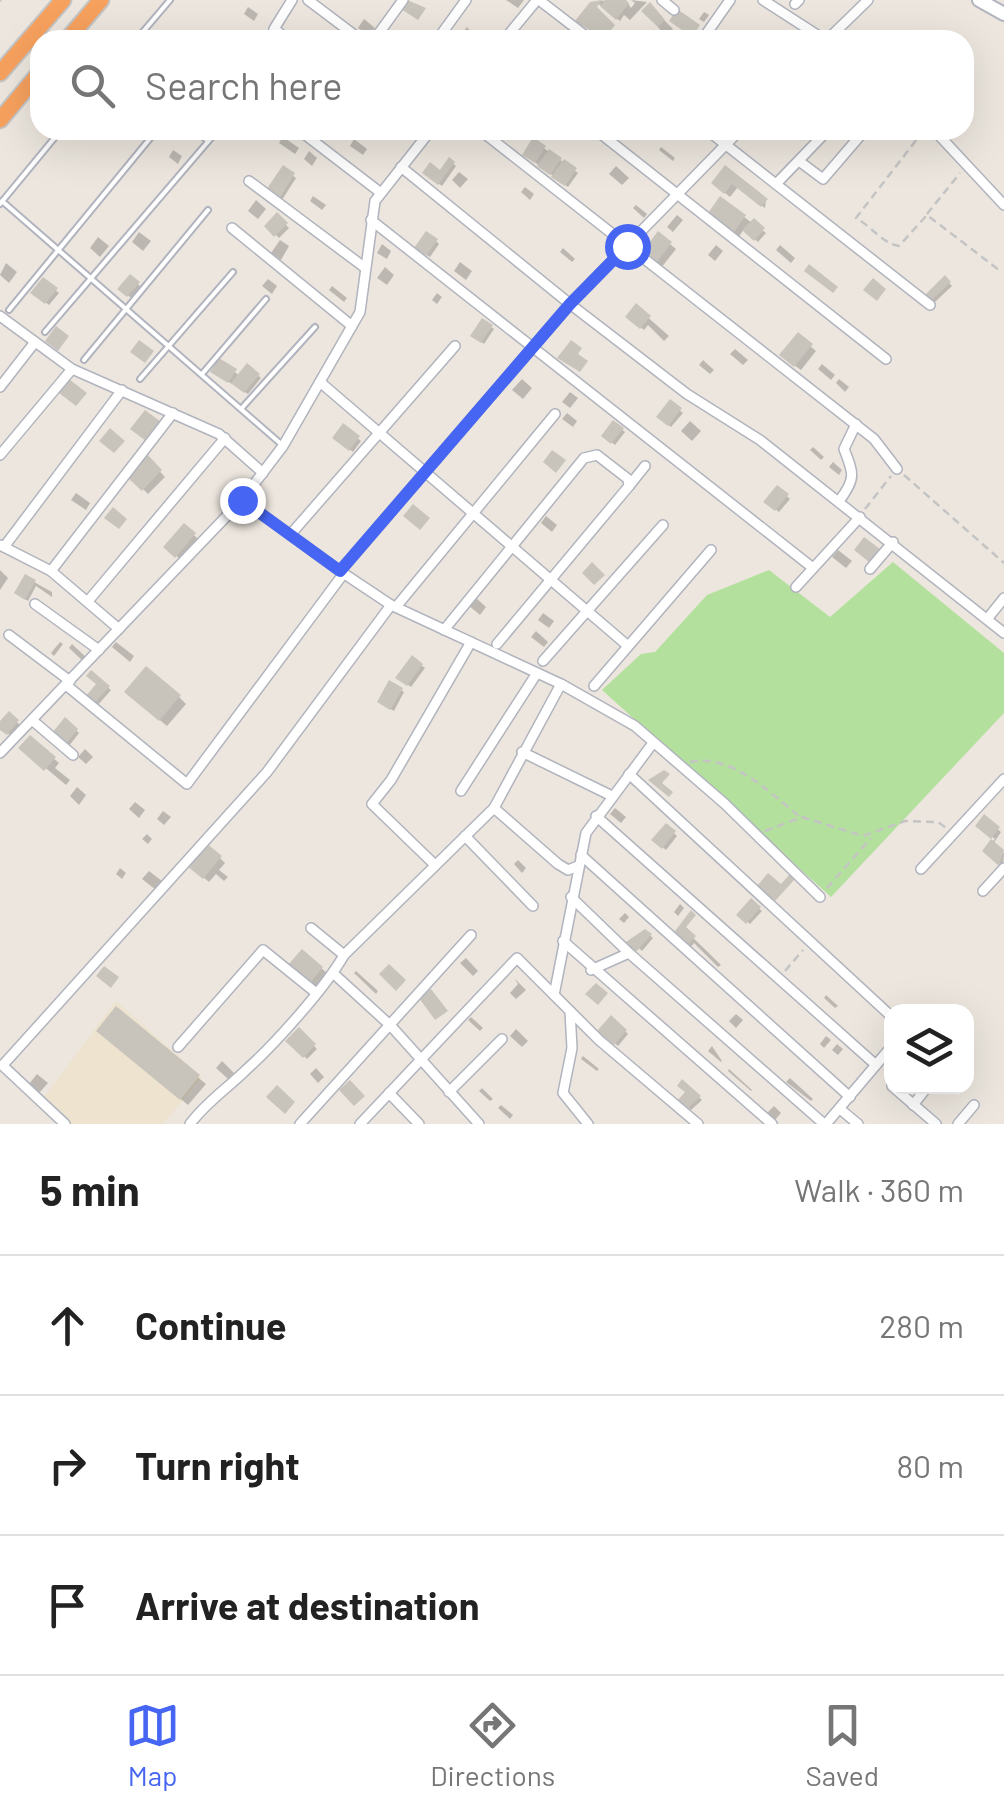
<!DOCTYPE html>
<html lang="en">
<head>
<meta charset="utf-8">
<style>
	:root { --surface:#fff; --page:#f6f6f6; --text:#222; --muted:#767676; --line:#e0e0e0; --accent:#4565f2 }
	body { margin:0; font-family:Barlow,sans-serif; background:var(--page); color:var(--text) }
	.controls { position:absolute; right:30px; bottom:30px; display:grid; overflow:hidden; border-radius:20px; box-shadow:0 10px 40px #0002 }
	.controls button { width:90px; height:90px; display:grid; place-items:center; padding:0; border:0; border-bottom:2px solid var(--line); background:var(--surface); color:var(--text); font:50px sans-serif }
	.stop { position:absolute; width:30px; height:30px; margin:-22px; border:8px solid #4565f2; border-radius:50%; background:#fff }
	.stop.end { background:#4565f2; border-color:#fff; box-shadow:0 2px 10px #0008 }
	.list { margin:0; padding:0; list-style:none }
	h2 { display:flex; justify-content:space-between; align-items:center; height:130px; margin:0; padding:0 40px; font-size:42px }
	h2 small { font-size:32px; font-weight:400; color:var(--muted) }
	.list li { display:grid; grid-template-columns:65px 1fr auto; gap:30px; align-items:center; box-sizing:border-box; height:140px; padding:0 40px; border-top:2px solid var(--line) }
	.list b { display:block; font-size:38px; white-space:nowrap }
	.list em { font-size:32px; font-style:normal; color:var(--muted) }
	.icon { flex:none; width:55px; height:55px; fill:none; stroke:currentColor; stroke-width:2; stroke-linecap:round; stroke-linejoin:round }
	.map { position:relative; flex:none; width:1004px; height:1124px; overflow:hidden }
	.search { position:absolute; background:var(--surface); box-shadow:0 10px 40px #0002; left:30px; right:30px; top:30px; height:110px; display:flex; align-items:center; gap:25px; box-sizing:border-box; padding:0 35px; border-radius:30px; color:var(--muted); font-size:38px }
	.sheet { height:550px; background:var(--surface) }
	nav { display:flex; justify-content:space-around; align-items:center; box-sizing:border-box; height:140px; border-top:2px solid var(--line); background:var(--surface); font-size:28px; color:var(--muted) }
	nav a { display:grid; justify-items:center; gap:5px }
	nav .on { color:var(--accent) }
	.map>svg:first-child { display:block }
	.education { fill:#ede3ce }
	.grass { fill:#b4e09d }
	.shadow { fill:#0003 }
	.building { fill:#c8c4bc }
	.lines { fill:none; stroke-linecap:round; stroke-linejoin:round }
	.lane-casing { stroke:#b1b4be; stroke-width:8 }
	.street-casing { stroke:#b1b4be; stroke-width:12 }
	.secondary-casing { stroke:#b1b4be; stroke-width:16 }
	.highway-casing { stroke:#c4c4c4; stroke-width:19 }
	.path { stroke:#c4c4c4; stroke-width:2.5; stroke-dasharray:8 5; stroke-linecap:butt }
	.lane { stroke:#fff; stroke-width:4 }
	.street { stroke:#fff; stroke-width:9 }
	.secondary { stroke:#fff; stroke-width:12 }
	.highway { stroke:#f7a15e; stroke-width:15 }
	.route { stroke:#4565f2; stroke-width:12 }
</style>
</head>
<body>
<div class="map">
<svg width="1004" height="1124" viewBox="0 0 1004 1124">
	<rect width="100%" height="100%" fill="#ece6de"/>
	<!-- education -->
	<polygon class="education" points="116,1001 202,1077 163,1124 72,1124 45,1096"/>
	<!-- grass -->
	<polygon class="grass" points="893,562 1004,653 1004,713 831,897 602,690 641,654 655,652 707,595 769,570 830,617"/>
	<!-- shadow -->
	<g class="shadow">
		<polygon points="506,0 524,0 518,8"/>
		<polygon points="626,0 631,8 635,3 631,0 647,2 630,20 624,15 620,21 595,1"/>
		<polygon points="650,6 673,29 666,37 645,11"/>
		<polygon points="248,7 258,14 254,21 244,14"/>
		<polygon points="704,12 709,15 704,22 699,19"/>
		<polygon points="364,19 375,28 369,36 358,28"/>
		<polygon points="467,27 477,40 462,34"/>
		<polygon points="487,30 494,35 490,40 480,40"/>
		<polygon points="283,137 299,148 295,154 279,143"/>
		<polygon points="354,139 367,149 363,155 350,146"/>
		<polygon points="534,141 578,173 568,187 528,157"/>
		<polygon points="661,147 675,158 673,161 659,150"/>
		<polygon points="173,150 182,156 178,164 169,157"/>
		<polygon points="309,151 317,158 312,166 304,159"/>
		<polygon points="450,161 456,166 442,186 425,173 440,174"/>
		<polygon points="616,166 629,178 622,185 609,174"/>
		<polygon points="283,168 296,178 282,200 272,193"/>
		<polygon points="725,169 766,200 765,208 738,187 730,197 719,188"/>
		<polygon points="459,172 468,179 460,188 452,180"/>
		<polygon points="525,187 534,194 530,200 521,192"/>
		<polygon points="313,196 326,205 322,210 310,201"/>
		<polygon points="256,200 266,209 258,219 248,211"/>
		<polygon points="636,205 647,214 644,218 633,208"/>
		<polygon points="677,215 683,220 673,232 667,227"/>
		<polygon points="277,216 289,228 279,238 267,226"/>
		<polygon points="744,217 766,233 758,242 744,229 738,238 714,221"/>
		<polygon points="139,232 151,241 143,251 132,242"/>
		<polygon points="659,235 676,249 661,268 644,254"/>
		<polygon points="98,237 109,246 100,257 90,248"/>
		<polygon points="280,240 289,246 281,260 271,253"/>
		<polygon points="436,241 439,244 430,257 420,251"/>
		<polygon points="382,244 391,251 387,259 377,253"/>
		<polygon points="716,245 723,251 715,261 708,255"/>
		<polygon points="780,245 795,258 791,263 776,250"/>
		<polygon points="563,248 575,259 572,262 560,252"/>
		<polygon points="460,262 472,271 466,280 454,271"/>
		<polygon points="6,263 17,272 9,283 0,275"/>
		<polygon points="385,267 394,275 387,285 377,278"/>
		<polygon points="130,277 141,287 131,298 121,289"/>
		<polygon points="268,279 277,286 272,294 262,286"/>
		<polygon points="945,279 952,286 935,302 928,295"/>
		<polygon points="44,280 59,293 49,305 34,293"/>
		<polygon points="332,286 347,298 344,302 329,290"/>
		<polygon points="437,293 442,297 437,304 432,300"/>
		<polygon points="636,307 669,336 664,341 648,325 644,330 628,317"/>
		<polygon points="491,327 494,329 484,344 476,338"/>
		<polygon points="798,336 816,351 801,370 787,360"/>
		<polygon points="735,349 748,360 743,365 730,354"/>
		<polygon points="703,360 714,370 710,374 699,365"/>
		<polygon points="220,361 240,376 247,367 261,378 248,394 216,374"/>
		<polygon points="822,364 835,375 831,380 818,369"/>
		<polygon points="522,379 532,388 523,399 512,390"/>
		<polygon points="839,379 849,387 845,392 836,383"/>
		<polygon points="570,392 578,398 570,408 562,402"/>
		<polygon points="671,403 683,413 671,427 659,417"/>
		<polygon points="567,413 577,421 573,427 562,419"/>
		<polygon points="690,421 701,431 692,441 681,431"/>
		<polygon points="614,423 625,432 615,445 604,436"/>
		<polygon points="344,427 361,441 353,452 335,438"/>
		<polygon points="813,447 824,457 821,460 810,450"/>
		<polygon points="148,459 165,477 148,494 131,477"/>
		<polygon points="833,462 842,470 839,475 829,467"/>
		<polygon points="778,488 790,499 779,512 767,502"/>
		<polygon points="76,493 90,503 86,510 71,500"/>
		<polygon points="546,516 557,525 552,532 541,523"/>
		<polygon points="184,526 199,540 182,561 167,547"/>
		<polygon points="838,550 852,561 846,568 832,557"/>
		<polygon points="0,570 8,578 0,590"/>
		<polygon points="34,582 52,592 52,597 36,586 28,601 20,596"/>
		<polygon points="475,597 486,607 480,615 468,605"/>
		<polygon points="543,613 554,621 549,628 538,620"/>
		<polygon points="536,631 548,642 544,647 531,637"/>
		<polygon points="60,642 63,644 54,656 51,653"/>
		<polygon points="116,642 134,656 130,662 112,647"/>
		<polygon points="72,644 87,658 84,662 69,648"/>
		<polygon points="412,659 425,668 411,687 398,677"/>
		<polygon points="91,674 111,690 98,705 88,697 99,684"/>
		<polygon points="401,690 404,692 394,711 383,705"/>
		<polygon points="179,697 186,704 167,726 134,699"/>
		<polygon points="9,715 20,725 11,736 0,727"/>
		<polygon points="66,721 79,733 69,746 55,733"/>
		<polygon points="30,738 59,763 55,768 70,780 66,785 22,748"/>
		<polygon points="85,749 93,757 86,764 78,757"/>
		<polygon points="77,787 86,795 79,805 70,796"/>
		<polygon points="135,802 145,810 139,818 129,809"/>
		<polygon points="615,808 626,817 621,823 610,814"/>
		<polygon points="163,811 171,817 164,825 157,819"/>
		<polygon points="984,818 1001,832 993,844 1004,853 1003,866 985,850 995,839 978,826"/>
		<polygon points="666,826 677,836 666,850 655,840"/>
		<polygon points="147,834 152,839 148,844 142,839"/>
		<polygon points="220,858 225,863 219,870 228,877 224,881 216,874 209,882 190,866"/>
		<polygon points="518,860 526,868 522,873 514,864"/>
		<polygon points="120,868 126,873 122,879 116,874"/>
		<polygon points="149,871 162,881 156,890 142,879"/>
		<polygon points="751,902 762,911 750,924 740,915"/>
		<polygon points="680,904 684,908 678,916 674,912"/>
		<polygon points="625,913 629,917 624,923 619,919"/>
		<polygon points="682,927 721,965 718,967 694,943 690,948 675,935"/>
		<polygon points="646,932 653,938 642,951 633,942 626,944 632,938 637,942"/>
		<polygon points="303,952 327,973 316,986 292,965"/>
		<polygon points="466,958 478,971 473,976 460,963"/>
		<polygon points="356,971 378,991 376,994 354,973"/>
		<polygon points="514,978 526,990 516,999 510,993 518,984"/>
		<polygon points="826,995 838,1006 835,1008 824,998"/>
		<polygon points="116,1010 206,1084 188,1105 106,1038"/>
		<polygon points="736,1014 743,1020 736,1028 729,1021"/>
		<polygon points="471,1017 483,1028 480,1031 468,1020"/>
		<polygon points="611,1019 628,1034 618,1046 601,1031"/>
		<polygon points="516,1029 528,1041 522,1047 510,1036"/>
		<polygon points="299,1030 317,1049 307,1059 289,1041"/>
		<polygon points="826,1036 831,1040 824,1048 820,1044"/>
		<polygon points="837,1044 843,1049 838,1055 832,1050"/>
		<polygon points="712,1046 722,1061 721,1062 708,1051"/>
		<polygon points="583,1056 599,1069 597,1071 581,1059"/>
		<polygon points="222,1061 234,1073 228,1079 216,1068"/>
		<polygon points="316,1068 324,1077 318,1083 310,1074"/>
		<polygon points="729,1069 752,1090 751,1091 728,1071"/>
		<polygon points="37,1074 48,1083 39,1093 29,1084"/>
		<polygon points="790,1078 813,1099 811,1101 786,1082"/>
		<polygon points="683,1083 702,1100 691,1110 681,1101 688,1092"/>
		<polygon points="482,1088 493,1099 490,1101 479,1091"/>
		<polygon points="501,1105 513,1115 510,1119 498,1108"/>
		<polygon points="774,1106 781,1113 775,1120 767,1113"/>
	</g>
	<!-- building -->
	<g class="building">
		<polygon points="407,0 426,8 418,20 401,9"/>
		<polygon points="602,0 597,7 615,25 604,39 575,21 590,2"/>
		<polygon points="605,0 625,0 629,3 616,20 600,6"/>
		<polygon points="650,2 665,20 658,27 641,11"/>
		<polygon points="677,9 700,25 692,37 669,21"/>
		<polygon points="533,137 546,146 535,163 522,155"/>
		<polygon points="549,149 562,158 550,175 537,166"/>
		<polygon points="449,157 455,162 438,185 422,173 430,162 440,170"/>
		<polygon points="564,159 577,168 565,186 551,177"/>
		<polygon points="283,165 295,173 279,199 266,190"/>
		<polygon points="725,165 768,199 761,207 732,184 724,194 711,183"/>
		<polygon points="720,196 746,215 732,235 706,216"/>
		<polygon points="277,212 288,223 274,237 264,226"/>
		<polygon points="754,218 765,228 754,241 742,230"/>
		<polygon points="426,231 438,239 426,256 414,248"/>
		<polygon points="658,231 672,242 655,265 641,254"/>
		<polygon points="809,264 838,287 833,293 804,271"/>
		<polygon points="130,274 140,282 127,297 117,289"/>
		<polygon points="945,275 951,282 931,301 925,295"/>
		<polygon points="43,277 58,288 45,304 30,293"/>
		<polygon points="873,278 886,289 877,301 863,290"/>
		<polygon points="636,303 651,316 640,329 625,317"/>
		<polygon points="482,318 493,325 481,343 470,336"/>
		<polygon points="56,326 69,336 58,351 45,341"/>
		<polygon points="798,332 813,344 794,367 779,355"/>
		<polygon points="139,340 154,351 145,363 130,352"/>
		<polygon points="571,340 582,348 578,354 588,361 580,372 557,358"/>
		<polygon points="219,358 237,369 228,383 210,372"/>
		<polygon points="247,363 260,374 244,393 231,383"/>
		<polygon points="69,379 87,393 76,406 59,393"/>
		<polygon points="670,399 682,408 668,426 656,417"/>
		<polygon points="145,410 161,422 146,441 130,429"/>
		<polygon points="613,420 624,428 611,444 601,436"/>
		<polygon points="343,423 360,436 349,451 332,438"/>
		<polygon points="110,428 125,441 114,453 99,441"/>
		<polygon points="552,450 566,460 556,473 543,462"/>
		<polygon points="148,455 162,470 142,491 127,477"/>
		<polygon points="777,485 789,494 775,511 763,502"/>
		<polygon points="413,504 430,518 420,530 403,516"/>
		<polygon points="113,507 127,519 119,529 104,518"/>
		<polygon points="184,523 196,533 175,558 163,547"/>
		<polygon points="864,537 880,549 869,562 854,550"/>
		<polygon points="592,562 605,575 594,585 582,573"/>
		<polygon points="25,574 36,580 25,600 14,593"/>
		<polygon points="412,655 423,664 407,686 395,678"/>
		<polygon points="146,666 181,695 159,721 124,692"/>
		<polygon points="91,670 110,686 94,704 85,697 96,684 86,676"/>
		<polygon points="389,680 403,688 390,710 377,702"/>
		<polygon points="9,711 19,720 7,735 0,730 0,721"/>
		<polygon points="65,717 78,729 65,745 52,733"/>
		<polygon points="30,735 56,757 44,771 18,748"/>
		<polygon points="664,770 670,774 662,783 673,792 669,797 648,780"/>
		<polygon points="984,814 1000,827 991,839 1004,850 999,866 982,851 991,839 975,826"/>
		<polygon points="666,823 676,831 662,849 651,840"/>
		<polygon points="206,843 222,856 203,879 187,866"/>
		<polygon points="768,873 781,884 790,874 795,879 775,901 757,886"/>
		<polygon points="751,898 761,907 746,924 736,915"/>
		<polygon points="691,910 696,915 686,927 696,936 686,947 672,935"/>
		<polygon points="645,929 652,934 638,950 633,953 623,944"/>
		<polygon points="302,949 323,967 310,983 288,965"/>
		<polygon points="389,964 406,980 396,991 379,974"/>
		<polygon points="104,966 119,977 111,988 96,976"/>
		<polygon points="596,983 608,993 598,1005 585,994"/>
		<polygon points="431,989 448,1011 435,1020 419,998"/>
		<polygon points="116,1006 200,1075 180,1100 96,1031"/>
		<polygon points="611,1015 627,1030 614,1045 597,1031"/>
		<polygon points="299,1027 316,1044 303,1058 285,1041"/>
		<polygon points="682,1079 701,1096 687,1109 677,1101 685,1092 677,1086"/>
		<polygon points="350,1080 365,1096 354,1106 339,1090"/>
		<polygon points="277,1085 295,1102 285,1114 266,1097"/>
	</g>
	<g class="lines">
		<defs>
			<g id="lane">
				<polyline points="136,40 170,0"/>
				<polyline points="235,40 239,35"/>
				<polyline points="195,130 208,141"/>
				<polyline points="2,201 281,444"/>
				<polyline points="0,204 61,130"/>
				<polyline points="9,310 157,130"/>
				<polyline points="45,332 218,130"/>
				<polyline points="84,360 208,210"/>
				<polyline points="202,374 266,299"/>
				<polyline points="140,379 233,272"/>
				<polyline points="241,409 315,327"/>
			</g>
			<g id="street">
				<polyline points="308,0 361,40"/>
				<polyline points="539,0 591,40"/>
				<polyline points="662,0 674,10"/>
				<polyline points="763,0 825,40"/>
				<polyline points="795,4 799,0"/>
				<polyline points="289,40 274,29 292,0"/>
				<polyline points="374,40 403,0"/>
				<polyline points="437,40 466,0"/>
				<polyline points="504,40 537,0"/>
				<polyline points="702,40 730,0"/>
				<polyline points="827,40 868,0"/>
				<polyline points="299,130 381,193"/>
				<polyline points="480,130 874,439 897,469"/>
				<polyline points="596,130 886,359"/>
				<polyline points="707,130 930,305"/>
				<polyline points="934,130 1004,205"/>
				<polyline points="799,161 823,179 865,130"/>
				<polyline points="401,167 570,304 687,394 760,440 1004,633"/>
				<polyline points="249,181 364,267"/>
				<polyline points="776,184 828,130"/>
				<polyline points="371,220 813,568"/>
				<polyline points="232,228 352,326"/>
				<polyline points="0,316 72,369 219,434 263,473"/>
				<polyline points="320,382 628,646"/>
				<polyline points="0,387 35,342"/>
				<polyline points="0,455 72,369"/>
				<polyline points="629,486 645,466"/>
				<polyline points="242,500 283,446 360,312 375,201 431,130"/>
				<path d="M839,501C856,479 854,474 844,449L856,424"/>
				<polyline points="290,535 455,346"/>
				<polyline points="0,545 51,571 119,629"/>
				<polyline points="4,547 122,390"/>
				<polyline points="870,569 893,542"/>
				<polyline points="51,571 173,413"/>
				<polyline points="340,571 391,605 561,684 635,726 725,804 820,897"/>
				<polyline points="796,587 860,517"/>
				<polyline points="89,600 225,438"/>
				<polyline points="35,604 99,650"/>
				<polyline points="396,607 555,414"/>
				<polyline points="988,618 1004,598"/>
				<polyline points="444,630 584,458 597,455 628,479 629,486 497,644"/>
				<polyline points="9,635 70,681"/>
				<polyline points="543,661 663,525"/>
				<polyline points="66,685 187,784 344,573"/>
				<polyline points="594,686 711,550"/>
				<polyline points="32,720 73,755"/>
				<polyline points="522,752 612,796"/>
				<polyline points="0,753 242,500 340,571 570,304 740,130"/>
				<polyline points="629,774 892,1017"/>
				<polyline points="461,791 537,673"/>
				<polyline points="494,808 558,864 568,870 578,866"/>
				<polyline points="596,816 876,1065"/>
				<polyline points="465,836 533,906"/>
				<polyline points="581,855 850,1097"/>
				<polyline points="435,865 372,804 391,780 471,642"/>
				<polyline points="921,869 1004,779"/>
				<polyline points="983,891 1004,868"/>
				<polyline points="571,897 629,953"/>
				<polyline points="311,928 344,955"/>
				<polyline points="563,941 772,1124"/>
				<polyline points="591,970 629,953 824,1124"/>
				<polyline points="334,974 391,1026 479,1124"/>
				<polyline points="554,995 586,833 653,743"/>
				<polyline points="570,1011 572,1048 563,1093 588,1124"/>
				<polyline points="178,1047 263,950 315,992"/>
				<polyline points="2,1065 65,1124"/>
				<polyline points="3,1065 267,772 391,605"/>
				<polyline points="892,1086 936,1124"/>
				<polyline points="449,1092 502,1039"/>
				<polyline points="389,1093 419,1124"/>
				<polyline points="913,1105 928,1086"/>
				<polyline points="840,1109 858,1124"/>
				<path d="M190,1124C206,1102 228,1088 247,1069C275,1044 326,987 344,955L494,808L561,684"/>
				<polyline points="300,1124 471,935"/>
				<polyline points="360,1124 517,958 599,1040 698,1124"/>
				<polyline points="826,1124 892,1046"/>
				<polyline points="958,1124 974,1105"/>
			</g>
			<polyline id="secondary" points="979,0 1004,14"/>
			<g id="highway">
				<polyline points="67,40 101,0"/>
				<polyline points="0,73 63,0"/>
				<polyline points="0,120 40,72"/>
			</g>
		</defs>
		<!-- lane casing -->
		<use href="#lane" class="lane-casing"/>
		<!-- street casing -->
		<use href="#street" class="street-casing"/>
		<!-- secondary casing -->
		<use href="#secondary" class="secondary-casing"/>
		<!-- highway casing -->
		<use href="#highway" class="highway-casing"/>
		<!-- path -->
		<g class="path">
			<polyline points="0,1 1,0"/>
			<path d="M924,130L856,218C871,226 883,244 899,246L927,215L999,270"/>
			<polyline points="927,214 960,173"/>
			<polyline points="904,475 1004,563"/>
			<polyline points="865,509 891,476"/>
			<path d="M690,762C731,753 769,792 799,816"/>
			<polyline points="765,831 802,817 863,836 905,821 938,822 946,828"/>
			<polyline points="827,888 871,838"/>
			<polyline points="785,971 803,950"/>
		</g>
		<!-- lane -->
		<use href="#lane" class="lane"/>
		<!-- street -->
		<use href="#street" class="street"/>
		<!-- secondary -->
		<use href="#secondary" class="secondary"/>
		<!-- highway -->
		<use href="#highway" class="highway"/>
	</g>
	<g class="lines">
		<!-- route -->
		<polyline class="route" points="242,500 340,571 570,304 627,246"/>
	</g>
</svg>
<div class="controls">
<button><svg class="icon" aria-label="layers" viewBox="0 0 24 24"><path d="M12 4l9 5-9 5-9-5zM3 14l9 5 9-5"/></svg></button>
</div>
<div class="stop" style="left:627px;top:246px"></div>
<div class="stop end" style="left:242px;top:500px"></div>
<div class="search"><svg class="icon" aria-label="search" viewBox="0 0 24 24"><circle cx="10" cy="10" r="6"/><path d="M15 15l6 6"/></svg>Search here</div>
</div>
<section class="sheet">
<h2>5 min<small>Walk · 360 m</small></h2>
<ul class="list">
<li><svg class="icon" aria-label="ahead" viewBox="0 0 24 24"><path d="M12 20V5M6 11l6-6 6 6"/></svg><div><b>Continue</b></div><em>280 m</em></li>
<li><svg class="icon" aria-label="right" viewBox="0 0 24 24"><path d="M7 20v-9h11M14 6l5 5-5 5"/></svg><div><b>Turn right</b></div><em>80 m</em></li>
<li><svg class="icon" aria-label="arrive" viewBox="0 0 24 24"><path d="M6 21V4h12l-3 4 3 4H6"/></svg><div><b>Arrive at destination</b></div></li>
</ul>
</section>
<nav>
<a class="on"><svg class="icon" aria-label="map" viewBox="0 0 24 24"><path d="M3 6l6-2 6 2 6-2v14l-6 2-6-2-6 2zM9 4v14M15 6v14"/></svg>Map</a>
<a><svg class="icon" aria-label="directions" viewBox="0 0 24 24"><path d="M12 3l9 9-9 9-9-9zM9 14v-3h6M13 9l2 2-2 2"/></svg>Directions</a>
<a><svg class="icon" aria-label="saved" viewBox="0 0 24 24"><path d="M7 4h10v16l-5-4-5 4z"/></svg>Saved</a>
</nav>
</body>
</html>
